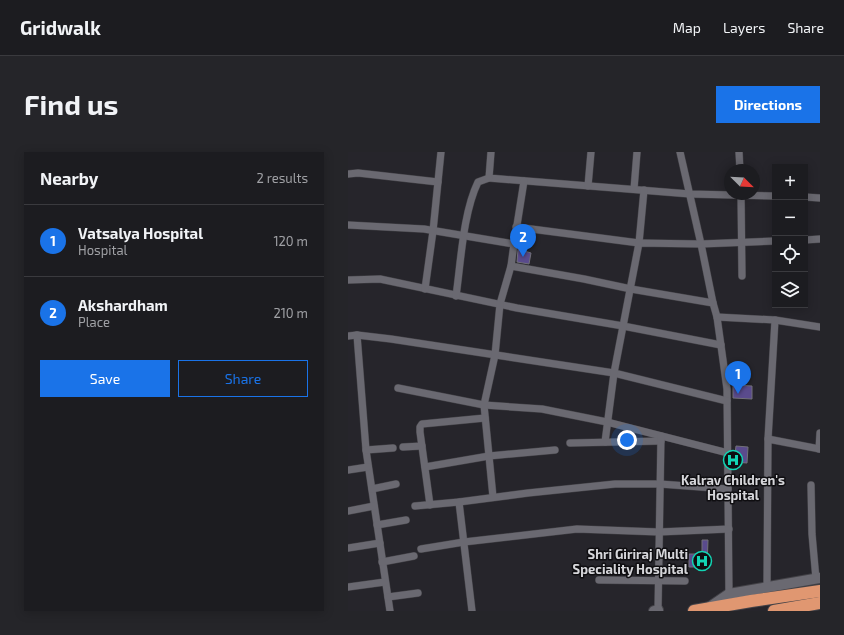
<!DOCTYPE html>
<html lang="en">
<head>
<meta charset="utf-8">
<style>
	:root { --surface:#1c1c20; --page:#252529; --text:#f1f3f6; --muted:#a0a1a5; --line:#3a3a3e; --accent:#1a73e8 }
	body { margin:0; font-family:"Exo 2",sans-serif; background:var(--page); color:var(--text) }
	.controls { position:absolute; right:12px; top:12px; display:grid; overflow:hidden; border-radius:0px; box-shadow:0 2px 10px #0003 }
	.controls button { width:36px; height:36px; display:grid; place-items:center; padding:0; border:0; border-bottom:1px solid var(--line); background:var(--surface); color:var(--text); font:20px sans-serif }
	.compass { position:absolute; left:376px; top:12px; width:36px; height:36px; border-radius:50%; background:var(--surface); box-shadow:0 2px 10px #0003; rotate:114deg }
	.you { position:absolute; left:279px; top:288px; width:14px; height:14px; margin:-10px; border:3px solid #fff; border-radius:50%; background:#1a73e8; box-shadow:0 0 0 6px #1a73e833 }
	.badge { display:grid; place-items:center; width:26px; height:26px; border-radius:50%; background:var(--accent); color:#fff; font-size:13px; font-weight:700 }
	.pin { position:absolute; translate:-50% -33px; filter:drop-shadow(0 1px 2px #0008) }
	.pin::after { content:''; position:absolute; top:21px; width:14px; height:12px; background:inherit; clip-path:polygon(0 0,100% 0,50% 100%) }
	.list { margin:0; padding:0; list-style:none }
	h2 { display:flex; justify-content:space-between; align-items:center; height:52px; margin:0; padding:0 16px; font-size:17px }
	h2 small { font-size:13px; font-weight:400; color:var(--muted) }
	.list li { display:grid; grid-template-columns:26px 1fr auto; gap:12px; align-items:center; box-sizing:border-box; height:72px; padding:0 16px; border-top:1px solid var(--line) }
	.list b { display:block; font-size:15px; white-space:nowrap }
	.list p { margin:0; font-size:13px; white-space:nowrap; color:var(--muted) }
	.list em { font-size:13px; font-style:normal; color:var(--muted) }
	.actions { display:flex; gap:8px; padding:12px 16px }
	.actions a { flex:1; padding:9px 0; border:1px solid var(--accent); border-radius:0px; text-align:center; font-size:14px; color:var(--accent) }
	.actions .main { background:var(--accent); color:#fff }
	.icon { flex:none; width:22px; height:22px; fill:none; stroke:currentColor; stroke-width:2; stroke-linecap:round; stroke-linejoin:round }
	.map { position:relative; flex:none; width:472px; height:459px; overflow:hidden; border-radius:0px }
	header { display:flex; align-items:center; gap:24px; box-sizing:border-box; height:56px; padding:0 20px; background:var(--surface); border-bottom:1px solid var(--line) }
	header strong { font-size:19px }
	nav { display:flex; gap:22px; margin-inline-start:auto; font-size:14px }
	.intro { display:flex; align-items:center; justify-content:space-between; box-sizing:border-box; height:96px; padding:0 24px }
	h1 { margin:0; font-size:28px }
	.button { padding:10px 18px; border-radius:0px; background:var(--accent); color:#fff; font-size:14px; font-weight:700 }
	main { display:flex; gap:24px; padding:0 24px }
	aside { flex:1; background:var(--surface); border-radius:0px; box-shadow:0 2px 10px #0003 }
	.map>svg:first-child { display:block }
	.building { fill:#5a4b8d; stroke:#727179 }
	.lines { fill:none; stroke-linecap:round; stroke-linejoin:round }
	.street-casing { stroke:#434247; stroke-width:8 }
	.secondary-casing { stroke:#434247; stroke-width:12 }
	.highway-casing { stroke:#434247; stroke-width:14 }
	.street { stroke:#6a6971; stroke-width:7 }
	.secondary { stroke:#6a6971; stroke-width:10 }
	.highway { stroke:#e09771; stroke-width:12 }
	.labels { text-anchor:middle; stroke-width:3; stroke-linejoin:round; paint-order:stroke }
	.poi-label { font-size:13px; font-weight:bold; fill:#d6d6da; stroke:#0f0e11 }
</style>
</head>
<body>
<header>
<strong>Gridwalk</strong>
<nav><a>Map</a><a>Layers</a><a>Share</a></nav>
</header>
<div class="intro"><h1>Find us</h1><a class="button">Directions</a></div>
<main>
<aside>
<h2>Nearby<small>2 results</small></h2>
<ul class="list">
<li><span class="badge">1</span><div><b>Vatsalya Hospital</b><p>Hospital</p></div><em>120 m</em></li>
<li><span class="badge">2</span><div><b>Akshardham</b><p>Place</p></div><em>210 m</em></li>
</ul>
<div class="actions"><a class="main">Save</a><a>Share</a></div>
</aside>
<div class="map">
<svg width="472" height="459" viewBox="0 0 472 459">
	<rect width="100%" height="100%" fill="#26252b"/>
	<!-- building -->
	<g class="building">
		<polygon points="170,97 183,101 181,112 169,110"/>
		<polygon points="385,233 404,234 404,247 385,246"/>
		<polygon points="388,294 400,295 399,311 386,310"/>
		<polygon points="354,388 360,388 359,415 341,415 341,402 354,402"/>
	</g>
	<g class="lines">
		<defs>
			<g id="street">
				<polyline points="143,0 141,26 342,42 427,44"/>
				<polyline points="332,0 353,92 365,151 369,165 379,237 381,442"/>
				<polyline points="391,0 392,18"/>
				<polyline points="0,22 10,21 90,30"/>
				<polyline points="240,34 243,0"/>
				<polyline points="286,37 289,0"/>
				<polyline points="393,42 394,124"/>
				<polyline points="457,45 472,46"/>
				<polyline points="0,73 76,77 166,92 163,114 236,127 283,137 365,151"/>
				<polyline points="168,75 291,91 296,38"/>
				<polyline points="457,88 472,87"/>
				<polyline points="166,92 176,29"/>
				<polyline points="0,128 32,127 169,156 275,174 373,193"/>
				<polyline points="77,137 85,79 93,0"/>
				<path d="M108,144C113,109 115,61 130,30L141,26"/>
				<polyline points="369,165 427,168 472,175"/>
				<polyline points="9,183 18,298 42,459"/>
				<polyline points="0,184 9,183 43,187 266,221 379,249"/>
				<polyline points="50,236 136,253 194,257 259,270 380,301"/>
				<polyline points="420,287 427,168"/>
				<polyline points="257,290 266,221 291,91 353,92 427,89"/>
				<polyline points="222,291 313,289"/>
				<polyline points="55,295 74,294"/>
				<polyline points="471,297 472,281"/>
				<polyline points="18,298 45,296"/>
				<polyline points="77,315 141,304 207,298"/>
				<polyline points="0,318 20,315"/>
				<polyline points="463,333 464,382 468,427"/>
				<polyline points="24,337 48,332"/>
				<polyline points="145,345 136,253 147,203 152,152 163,114"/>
				<polyline points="111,350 124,459"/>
				<polyline points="82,353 72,280 72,275 74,272 137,266"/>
				<polyline points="67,354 111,350 180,341 267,332 312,332 380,337"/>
				<polyline points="0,359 26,354"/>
				<polyline points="29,373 58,368"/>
				<polyline points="0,396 32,391"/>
				<polyline points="73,397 116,390 229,377 311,380 381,377"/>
				<polyline points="34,410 66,404"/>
				<polyline points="251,428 337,429"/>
				<polyline points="0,435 37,430"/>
				<polyline points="419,435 420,287 472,297"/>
				<polyline points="40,445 70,441"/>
				<polyline points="310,458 313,284"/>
			</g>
			<g id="secondary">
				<polyline points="362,455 381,442 472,426"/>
				<polyline points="306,459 310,458 310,459"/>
			</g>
			<g id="highway">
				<polyline points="346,459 403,449 472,439"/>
				<polyline points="426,459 472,451"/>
			</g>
		</defs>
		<!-- street casing -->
		<use href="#street" class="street-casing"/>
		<!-- secondary casing -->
		<use href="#secondary" class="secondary-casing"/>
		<!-- highway casing -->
		<use href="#highway" class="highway-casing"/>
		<!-- street -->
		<use href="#street" class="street"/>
		<!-- secondary -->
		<use href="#secondary" class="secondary"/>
		<!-- highway -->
		<use href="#highway" class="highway"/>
	</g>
	<!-- icons -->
	<defs>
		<symbol id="hospital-ring" viewBox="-11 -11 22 22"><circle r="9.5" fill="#0f0e11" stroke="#12d5b4" stroke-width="1.5"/><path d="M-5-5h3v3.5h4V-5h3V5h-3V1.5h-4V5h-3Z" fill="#12d5b4"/></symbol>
	</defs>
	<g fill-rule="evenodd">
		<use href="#hospital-ring" x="374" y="297" width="22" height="22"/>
		<use href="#hospital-ring" x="343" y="398" width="22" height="22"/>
	</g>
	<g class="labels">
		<!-- poi labels -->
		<g class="poi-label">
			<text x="385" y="333">Kalrav Children's<tspan x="385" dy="15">Hospital</tspan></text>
			<text x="340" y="407" text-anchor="end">Shri Giriraj Multi<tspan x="340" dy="15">Speciality Hospital</tspan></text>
		</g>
	</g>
</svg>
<div class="controls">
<button>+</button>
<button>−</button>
<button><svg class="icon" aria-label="locate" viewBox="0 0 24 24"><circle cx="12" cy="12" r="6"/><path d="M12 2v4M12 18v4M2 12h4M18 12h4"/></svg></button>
<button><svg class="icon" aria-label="layers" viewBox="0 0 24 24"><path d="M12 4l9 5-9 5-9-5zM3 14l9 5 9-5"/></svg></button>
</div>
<svg class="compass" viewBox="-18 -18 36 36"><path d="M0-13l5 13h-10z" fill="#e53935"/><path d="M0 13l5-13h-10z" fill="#a0a1a5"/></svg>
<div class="you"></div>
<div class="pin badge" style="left:390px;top:242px">1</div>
<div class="pin badge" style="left:175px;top:105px">2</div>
</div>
</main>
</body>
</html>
